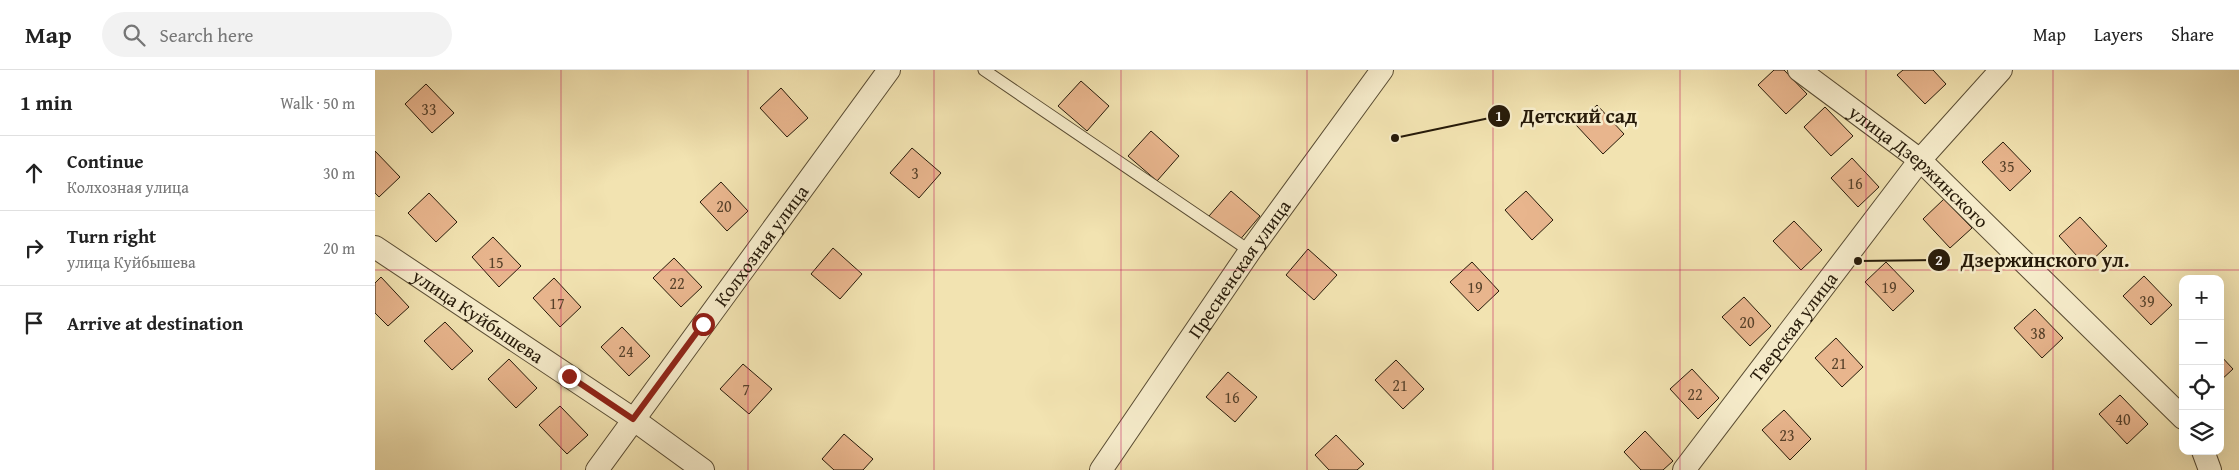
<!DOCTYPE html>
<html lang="en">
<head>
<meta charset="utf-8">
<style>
	:root { --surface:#fff; --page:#f2f2f2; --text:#222; --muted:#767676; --line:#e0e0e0 }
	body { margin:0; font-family:"Gentium Book Plus",serif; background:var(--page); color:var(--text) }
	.controls { position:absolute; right:15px; bottom:15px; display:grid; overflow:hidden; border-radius:10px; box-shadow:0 5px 20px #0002 }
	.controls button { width:45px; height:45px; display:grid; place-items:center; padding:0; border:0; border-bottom:1px solid var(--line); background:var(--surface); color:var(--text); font:25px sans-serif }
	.stop { position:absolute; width:15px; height:15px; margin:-11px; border:4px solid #8f2418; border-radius:50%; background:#fff }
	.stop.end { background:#8f2418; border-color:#fff; box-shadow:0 1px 5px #0008 }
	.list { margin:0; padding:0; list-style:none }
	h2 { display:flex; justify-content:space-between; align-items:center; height:65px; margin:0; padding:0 20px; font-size:21px }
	h2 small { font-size:16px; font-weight:400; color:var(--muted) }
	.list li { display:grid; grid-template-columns:32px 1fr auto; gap:15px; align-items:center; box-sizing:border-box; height:75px; padding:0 20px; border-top:1px solid var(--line) }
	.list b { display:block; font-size:19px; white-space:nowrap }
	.list p { margin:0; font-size:16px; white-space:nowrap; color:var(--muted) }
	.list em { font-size:16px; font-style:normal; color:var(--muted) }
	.icon { flex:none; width:28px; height:28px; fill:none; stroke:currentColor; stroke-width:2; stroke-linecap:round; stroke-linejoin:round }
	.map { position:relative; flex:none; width:1864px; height:400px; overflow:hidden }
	header { display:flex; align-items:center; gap:30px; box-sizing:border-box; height:70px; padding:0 25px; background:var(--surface); border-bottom:1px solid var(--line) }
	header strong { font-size:24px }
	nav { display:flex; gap:28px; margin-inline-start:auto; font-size:18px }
	.search { width:350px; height:45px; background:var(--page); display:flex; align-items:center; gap:12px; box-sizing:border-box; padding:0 18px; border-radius:28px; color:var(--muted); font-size:19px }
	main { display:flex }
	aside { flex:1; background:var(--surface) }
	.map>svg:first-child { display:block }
	.building { fill:#e8b58d; stroke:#261a09 }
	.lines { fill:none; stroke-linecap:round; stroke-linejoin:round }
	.service-casing { stroke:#594c33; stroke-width:13 }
	.minor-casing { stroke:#594c33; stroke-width:24 }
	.service { stroke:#f7edcc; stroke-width:11 }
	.minor { stroke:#f7edcc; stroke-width:22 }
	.route { stroke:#8f2418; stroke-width:6 }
	.grid { fill:none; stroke:#c2185b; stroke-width:1; stroke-opacity:0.55 }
	.labels { text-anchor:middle; stroke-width:5; stroke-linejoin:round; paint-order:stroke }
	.number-label { font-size:16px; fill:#56412a }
	.street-label { font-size:19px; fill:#261a09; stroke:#f7edcc }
	.leader { fill:none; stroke:#261a09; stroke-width:2 }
	.callout-dot { fill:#261a09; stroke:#f7edcc; stroke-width:2 }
	.mark-label { font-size:15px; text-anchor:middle; font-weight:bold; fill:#fff }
	.callout-label { font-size:20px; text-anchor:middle; font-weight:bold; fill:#261a09; stroke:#f7edcc; stroke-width:5; stroke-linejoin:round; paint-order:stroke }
</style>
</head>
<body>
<header>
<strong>Map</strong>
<div class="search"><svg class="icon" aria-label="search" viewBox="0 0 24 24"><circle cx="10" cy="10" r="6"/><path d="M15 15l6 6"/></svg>Search here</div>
<nav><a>Map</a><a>Layers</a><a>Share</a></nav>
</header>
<main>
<aside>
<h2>1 min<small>Walk · 50 m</small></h2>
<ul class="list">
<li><svg class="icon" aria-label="ahead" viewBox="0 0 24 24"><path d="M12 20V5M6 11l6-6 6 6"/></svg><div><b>Continue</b><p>Колхозная улица</p></div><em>30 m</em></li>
<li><svg class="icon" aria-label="right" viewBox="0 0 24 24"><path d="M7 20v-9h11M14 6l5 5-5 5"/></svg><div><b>Turn right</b><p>улица Куйбышева</p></div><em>20 m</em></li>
<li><svg class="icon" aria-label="arrive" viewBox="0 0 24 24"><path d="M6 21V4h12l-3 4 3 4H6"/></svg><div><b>Arrive at destination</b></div></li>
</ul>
</aside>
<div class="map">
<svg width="1864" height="400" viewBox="0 0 1864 400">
	<rect width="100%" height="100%" fill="#f2e3b1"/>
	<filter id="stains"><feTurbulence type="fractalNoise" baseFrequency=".004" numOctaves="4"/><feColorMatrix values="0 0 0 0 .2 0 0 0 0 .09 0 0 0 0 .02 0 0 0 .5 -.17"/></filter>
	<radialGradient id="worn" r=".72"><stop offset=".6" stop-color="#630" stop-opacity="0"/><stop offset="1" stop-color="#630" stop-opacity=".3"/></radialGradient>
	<!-- building -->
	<g class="building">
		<polygon points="1399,0 1409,0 1432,24 1411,44 1383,15"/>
		<polygon points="1528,0 1558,0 1571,14 1550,34 1522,5"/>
		<polygon points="706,11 734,36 712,61 683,36"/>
		<polygon points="51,14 79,43 57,63 30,34"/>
		<polygon points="406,18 433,48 412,67 385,38"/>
		<polygon points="1222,35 1249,64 1228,84 1201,55"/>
		<polygon points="1450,37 1478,66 1456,86 1429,57"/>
		<polygon points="776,61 804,86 782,111 753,86"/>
		<polygon points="1628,72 1656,101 1635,121 1607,92"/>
		<polygon points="537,78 566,103 544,128 515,103"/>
		<polygon points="0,81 25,107 4,127 0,123"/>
		<polygon points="1477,88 1504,117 1483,137 1456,108"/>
		<polygon points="346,112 373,141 352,161 325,132"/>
		<polygon points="856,121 885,146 863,172 834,146"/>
		<polygon points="1151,121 1178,150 1157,170 1130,140"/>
		<polygon points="54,123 82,152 61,172 33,143"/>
		<polygon points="1569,129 1597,158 1575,178 1548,149"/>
		<polygon points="1705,147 1732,176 1711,196 1684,166"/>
		<polygon points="1419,151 1447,180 1426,200 1398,171"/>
		<polygon points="118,167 146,196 124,217 97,187"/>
		<polygon points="458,178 487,204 465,229 436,204"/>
		<polygon points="933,179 962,205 939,230 911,205"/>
		<polygon points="299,188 327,217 306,237 278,208"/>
		<polygon points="1097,192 1124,221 1103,241 1075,212"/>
		<polygon points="1511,192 1539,221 1518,241 1490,212"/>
		<polygon points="1769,206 1797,235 1776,255 1748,226"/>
		<polygon points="6,207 34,237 13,256 0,243 0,213"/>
		<polygon points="179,208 206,237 185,257 158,228"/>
		<polygon points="1369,227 1396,256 1375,276 1347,247"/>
		<polygon points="1660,239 1688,268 1667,288 1639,258"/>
		<polygon points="70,252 98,281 77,300 49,271"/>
		<polygon points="247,257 275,286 254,306 226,277"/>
		<polygon points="1461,268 1488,297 1467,317 1440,288"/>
		<polygon points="1845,285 1858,299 1845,311"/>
		<polygon points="134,289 162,318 141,338 113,309"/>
		<polygon points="1021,290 1049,319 1028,339 1000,310"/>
		<polygon points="368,294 397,319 374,344 345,319"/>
		<polygon points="1317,299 1344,328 1323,349 1295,319"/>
		<polygon points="853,302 882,327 860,352 831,327"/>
		<polygon points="1745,325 1773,354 1752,374 1724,344"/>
		<polygon points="185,336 213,365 192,384 164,355"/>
		<polygon points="1409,340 1436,369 1415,390 1387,360"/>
		<polygon points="1270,361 1298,391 1288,400 1266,400 1249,382"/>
		<polygon points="469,364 498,389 488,400 459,400 447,389"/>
		<polygon points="961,365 989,394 982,400 954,400 940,385"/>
	</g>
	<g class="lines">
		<defs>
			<polyline id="service" points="609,0 875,181"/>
			<g id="minor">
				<path id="s1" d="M1424,0L1545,90L1808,348"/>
				<path id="s2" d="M0,177L258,349L328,400"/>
				<polyline points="1828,381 1835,400"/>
				<path id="s3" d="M222,400L514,0"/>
				<path id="s4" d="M726,400L875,181L1007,0"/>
				<path id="s5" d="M1309,400L1545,90L1626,0"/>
			</g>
		</defs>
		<!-- service casing -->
		<use href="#service" class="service-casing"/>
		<!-- minor casing -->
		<use href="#minor" class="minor-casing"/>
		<!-- service -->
		<use href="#service" class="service"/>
		<!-- minor -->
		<use href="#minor" class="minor"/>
	</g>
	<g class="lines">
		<!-- route -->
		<polyline class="route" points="194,306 258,349 328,254"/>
	</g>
	<!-- grid -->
	<path class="grid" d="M186,0V400M373,0V400M559,0V400M746,0V400M932,0V400M1118,0V400M1305,0V400M1491,0V400M1678,0V400M0,200H1864"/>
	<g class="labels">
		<!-- number labels -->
		<g class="number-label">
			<text x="54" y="45">33</text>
			<text x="1632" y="102">35</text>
			<text x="540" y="109">3</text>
			<text x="1480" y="119">16</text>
			<text x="349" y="142">20</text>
			<text x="121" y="198">15</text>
			<text x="302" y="219">22</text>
			<text x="1100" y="223">19</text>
			<text x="1514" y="223">19</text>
			<text x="1772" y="237">39</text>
			<text x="182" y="239">17</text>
			<text x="1372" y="258">20</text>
			<text x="1663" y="269">38</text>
			<text x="251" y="287">24</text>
			<text x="1464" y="299">21</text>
			<text x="1025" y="321">21</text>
			<text x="371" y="325">7</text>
			<text x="1320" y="330">22</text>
			<text x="857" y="333">16</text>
			<text x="1748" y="355">40</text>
			<text x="1412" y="371">23</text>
		</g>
		<!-- street labels -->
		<g class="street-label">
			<text dy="7" stroke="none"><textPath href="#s1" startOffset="154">улица Дзержинского</textPath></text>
			<text dy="7" stroke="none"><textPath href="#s3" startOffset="278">Колхозная улица</textPath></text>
			<text dy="7" stroke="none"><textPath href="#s4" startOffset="244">Пресненская улица</textPath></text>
			<text dy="7" stroke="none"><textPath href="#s2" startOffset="124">улица Куйбышева</textPath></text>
			<text dy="7" stroke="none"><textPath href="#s5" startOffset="180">Тверская улица</textPath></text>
		</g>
	</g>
	<!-- callouts -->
	<path class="leader" d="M1020 68L1124 46M1483 191L1564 190"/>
	<g class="callout-dot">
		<circle cx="1020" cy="68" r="5"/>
		<circle cx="1483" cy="191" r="5"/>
		<circle cx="1124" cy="46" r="12"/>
		<circle cx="1564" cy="190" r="12"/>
	</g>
	<g class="mark-label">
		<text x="1124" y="51">1</text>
		<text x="1564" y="195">2</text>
	</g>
	<g class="callout-label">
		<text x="1204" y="53">Детский сад</text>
		<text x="1670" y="197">Дзержинского ул.</text>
	</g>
	<rect width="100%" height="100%" filter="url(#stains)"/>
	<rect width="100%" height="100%" fill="url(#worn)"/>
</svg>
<div class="controls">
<button>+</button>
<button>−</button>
<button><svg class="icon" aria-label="locate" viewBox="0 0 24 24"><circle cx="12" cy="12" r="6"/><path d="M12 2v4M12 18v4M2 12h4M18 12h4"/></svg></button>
<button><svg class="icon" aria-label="layers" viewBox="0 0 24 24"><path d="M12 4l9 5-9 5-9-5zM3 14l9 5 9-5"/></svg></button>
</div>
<div class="stop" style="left:328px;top:254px"></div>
<div class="stop end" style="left:194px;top:306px"></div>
</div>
</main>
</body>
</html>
